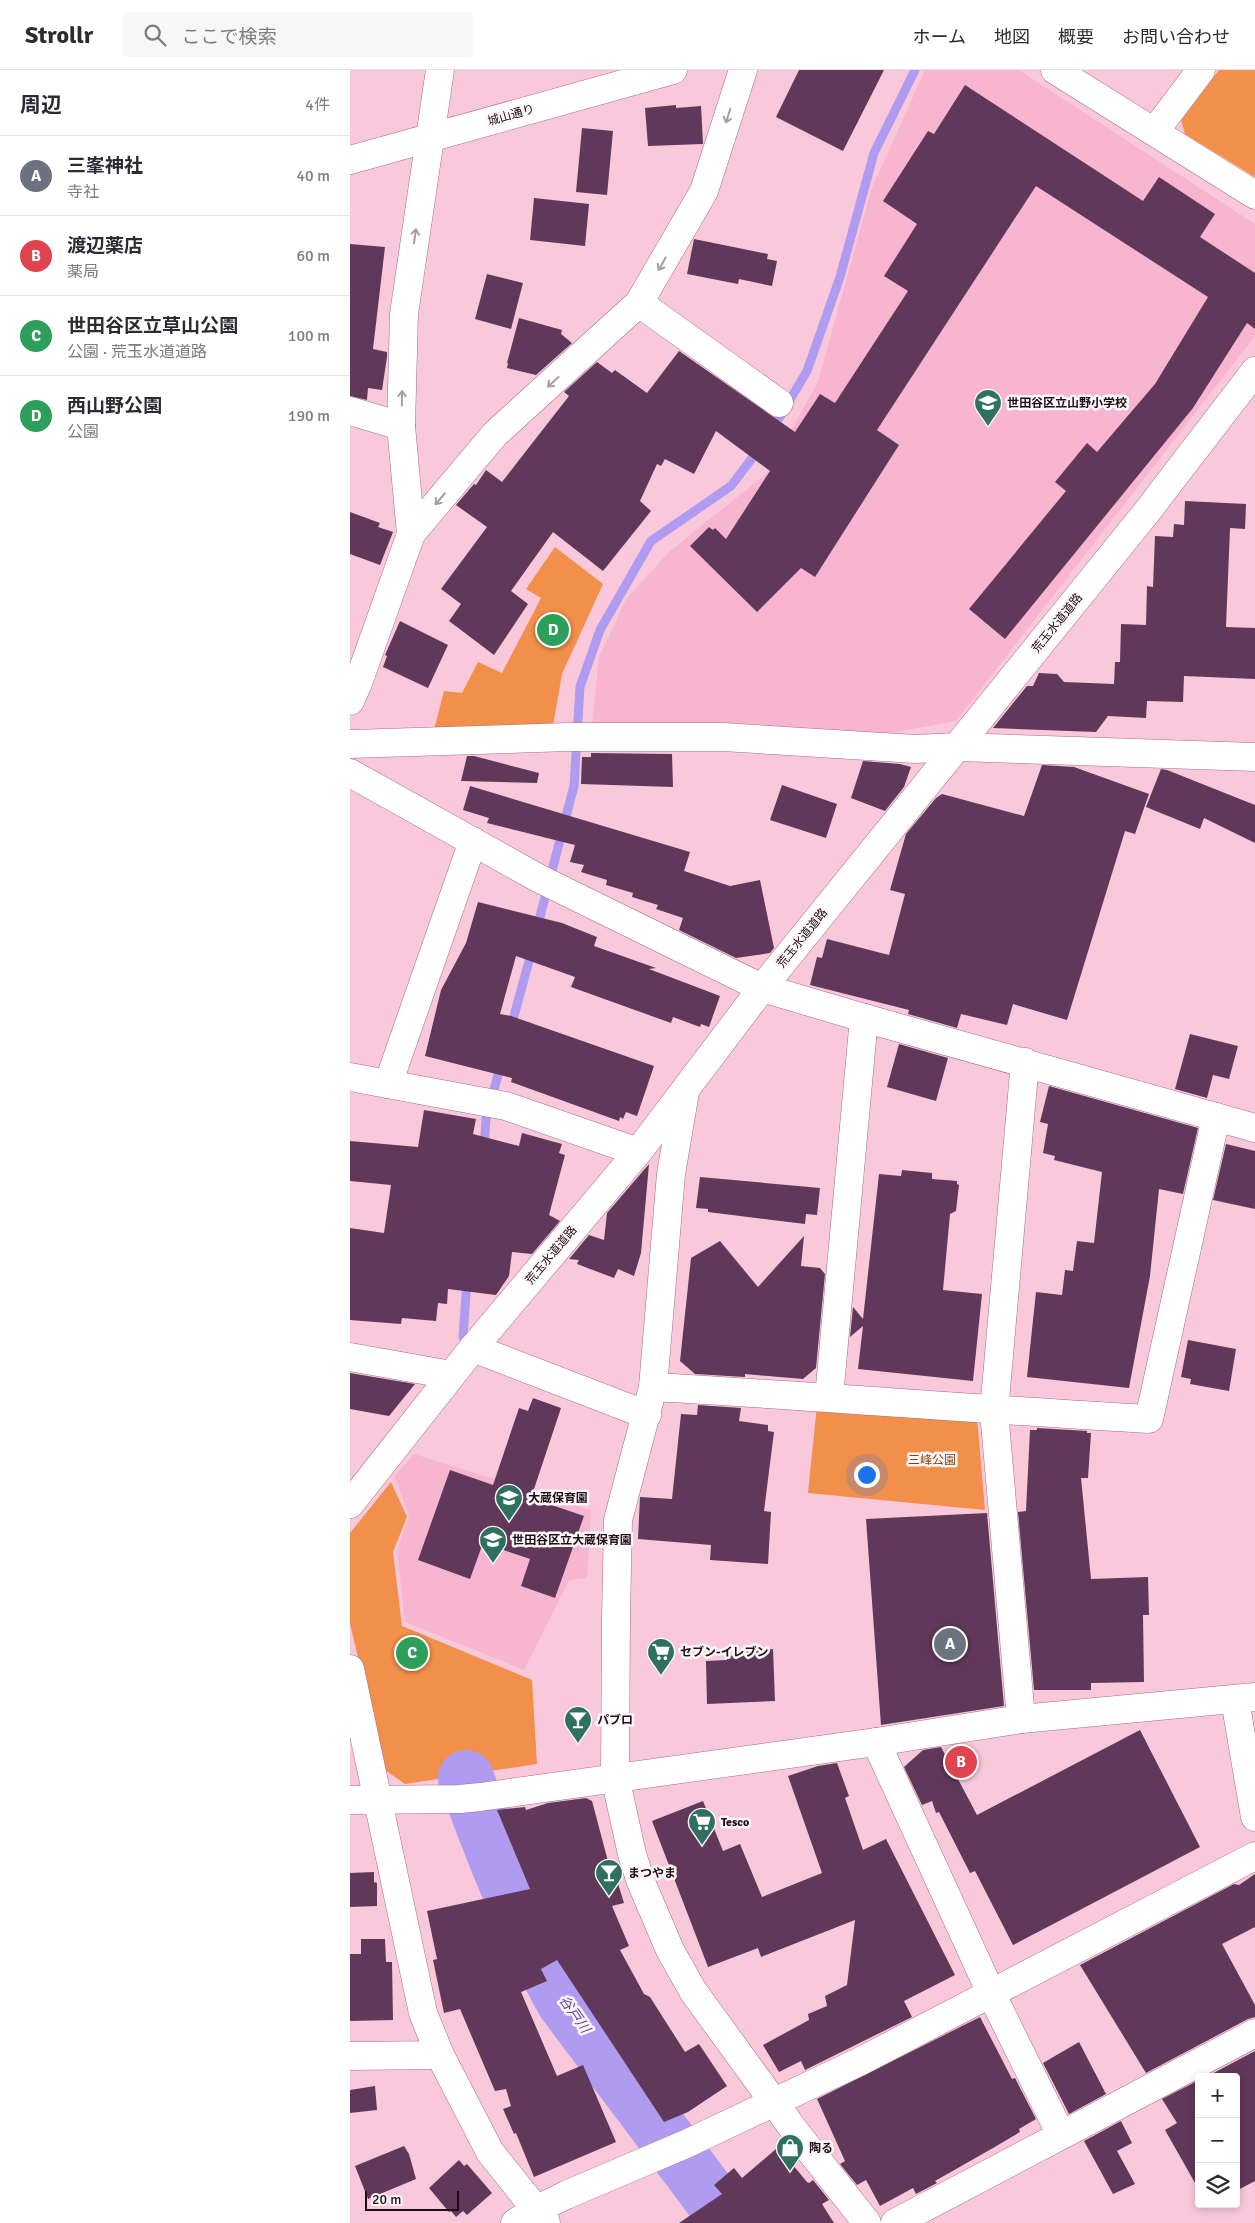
<!DOCTYPE html>
<html lang="ja">
<head>
<meta charset="utf-8">
<style>
	:root { --surface:#fff; --page:#f7f7f7; --text:#2b2b33; --muted:#7c7c81; --line:#e1e1e2; --accent:#db2777 }
	body { margin:0; font-family:Signika,"Noto Sans JP",sans-serif; background:var(--page); color:var(--text) }
	.controls { position:absolute; right:15px; bottom:15px; display:grid; overflow:hidden; border-radius:5px; box-shadow:0 2px 8px #0003 }
	.controls button { width:45px; height:45px; display:grid; place-items:center; padding:0; border:0; border-bottom:1px solid var(--line); background:var(--surface); color:var(--text); font:25px sans-serif }
	.scale { position:absolute; left:15px; bottom:12px; width:94px; box-sizing:border-box; padding-left:5px; border:2px solid #200c15; border-top:0; font-size:14px; line-height:18px; white-space:nowrap; color:#200c15; -webkit-text-stroke:4px #fdf7f9; paint-order:stroke }
	.you { position:absolute; left:516px; top:1404px; width:18px; height:18px; margin:-12px; border:4px solid #fff; border-radius:50%; background:#1a73e8; box-shadow:0 0 0 8px #1a73e833 }
	.badge { display:grid; place-items:center; width:32px; height:32px; border-radius:50%; background:var(--accent); color:#fff; font-size:16px; font-weight:700 }
	.pin { position:absolute; translate:-50% -50%; border:2px solid #fff; box-shadow:0 1px 5px #0006 }
	.list { margin:0; padding:0; list-style:none }
	h2 { display:flex; justify-content:space-between; align-items:center; height:65px; margin:0; padding:0 20px; font-size:21px }
	h2 small { font-size:16px; font-weight:400; color:var(--muted) }
	.list li { display:grid; grid-template-columns:32px 1fr auto; gap:15px; align-items:center; box-sizing:border-box; height:80px; padding:0 20px; border-top:1px solid var(--line) }
	.list b { display:block; font-size:19px; white-space:nowrap }
	.list p { margin:0; font-size:16px; white-space:nowrap; color:var(--muted) }
	.list em { font-size:16px; font-style:normal; color:var(--muted) }
	.icon { flex:none; width:28px; height:28px; fill:none; stroke:currentColor; stroke-width:2; stroke-linecap:round; stroke-linejoin:round }
	.map { position:relative; flex:none; width:905px; height:2153px; overflow:hidden }
	header { display:flex; align-items:center; gap:30px; box-sizing:border-box; height:70px; padding:0 25px; background:var(--surface); border-bottom:1px solid var(--line) }
	header strong { font-size:24px }
	nav { display:flex; gap:28px; margin-inline-start:auto; font-size:18px }
	.search { width:350px; height:45px; background:var(--page); display:flex; align-items:center; gap:12px; box-sizing:border-box; padding:0 18px; border-radius:5px; color:var(--muted); font-size:19px }
	main { display:flex }
	aside { flex:1; background:var(--surface) }
	.map>svg:first-child { display:block }
	.built { fill:#f8b5cf }
	.green { fill:#f28f4a }
	.lines { fill:none; stroke-linecap:round; stroke-linejoin:round }
	.stream { stroke:#af9bf0; stroke-width:9 }
	.river { stroke:#af9bf0; stroke-width:56 }
	.building { fill:#603859 }
	.minor-casing { stroke:#a46e84; stroke-width:29 }
	.major-casing { stroke:#a46e84; stroke-width:29 }
	.minor { stroke:#fff; stroke-width:28 }
	.major { stroke:#fff; stroke-width:28 }
	.oneway { stroke:#a69ea1 }
	.labels { text-anchor:middle; stroke-width:5; stroke-linejoin:round; paint-order:stroke }
	.street-label { font-size:12px; fill:#200c15; stroke:#fdf7f9 }
	.poi-label { font-size:12px; font-weight:bold; fill:#200c15; stroke:#fdf7f9; text-anchor:start }
	.park-label { font-size:12px; fill:#85430c; stroke:#fdf7f9 }
	.water-label { font-size:14px; font-style:italic; fill:#6037b0; stroke:#fdf7f9 }
</style>
</head>
<body>
<header>
<strong>Strollr</strong>
<div class="search"><svg class="icon" aria-label="search" viewBox="0 0 24 24"><circle cx="10" cy="10" r="6"/><path d="M15 15l6 6"/></svg>ここで検索</div>
<nav><a>ホーム</a><a>地図</a><a>概要</a><a>お問い合わせ</a></nav>
</header>
<main>
<aside>
<h2>周辺<small>4件</small></h2>
<ul class="list">
<li><span class="badge" style="background:#6b7280">A</span><div><b>三峯神社</b><p>寺社</p></div><em>40 m</em></li>
<li><span class="badge" style="background:#e0444e">B</span><div><b>渡辺薬店</b><p>薬局</p></div><em>60 m</em></li>
<li><span class="badge" style="background:#2e9e5b">C</span><div><b>世田谷区立草山公園</b><p>公園 · 荒玉水道道路</p></div><em>100 m</em></li>
<li><span class="badge" style="background:#2e9e5b">D</span><div><b>西山野公園</b><p>公園</p></div><em>190 m</em></li>
</ul>
</aside>
<div class="map">
<svg width="905" height="2153" viewBox="0 0 905 2153">
	<rect width="100%" height="100%" fill="#f9c9db"/>
	<!-- built -->
	<g class="built">
		<polygon points="575,0 669,0 905,154 905,266 606,651 530,665 370,653 242,653 249,587 277,528 319,482 417,403 468,312 521,120"/>
		<polygon points="64,1384 241,1440 237,1508 219,1510 174,1600 55,1552 47,1481 59,1445 44,1406"/>
	</g>
	<!-- green -->
	<g class="green">
		<polygon points="869,0 905,0 905,107 835,64 831,50"/>
		<polygon points="205,477 253,514 212,604 203,656 84,660 94,621 112,623 128,592 152,603 191,528 176,519"/>
		<polygon points="467,1335 627,1348 635,1440 458,1423"/>
		<polygon points="41,1412 57,1447 43,1482 52,1556 182,1610 187,1694 55,1714 35,1700 0,1554 0,1463"/>
	</g>
	<g class="lines">
		<!-- stream -->
		<g class="stream">
			<polyline points="422,360 457,301 490,207 524,83 565,0"/>
			<polyline points="187,858 224,716 230,617 250,560 301,471 381,416 409,379"/>
			<polyline points="161,957 182,880"/>
			<polyline points="134,1079 136,1049 151,994"/>
			<polyline points="113,1267 117,1210"/>
		</g>
		<!-- river -->
		<path class="river" d="M116,1708C143,1784 175,1863 215,1933L380,2153"/>
	</g>
	<!-- building -->
	<g class="building">
		<polygon points="449,0 534,0 493,81 426,47"/>
		<polygon points="615,15 793,131 809,107 865,144 850,167 905,203 905,259 897,253 843,338 655,569 619,539 716,421 705,412 737,373 747,382 805,314 858,227 686,116 527,360 549,375 465,507 451,498 407,542 340,476 359,457 363,460 365,458 376,469 420,401 366,361 344,404 315,389 311,396 307,394 290,431 301,441 253,501 203,462 161,521 178,534 144,585 99,551 111,534 91,519 137,457 106,435 124,414 126,415 136,400 152,412 219,326 214,322 247,292 262,303 265,300 297,323 329,281 445,362 470,324 485,333 558,221 534,206 567,154 533,131 578,61 584,64"/>
		<polygon points="326,35 326,38 351,36 353,74 298,76 295,38"/>
		<polygon points="232,58 263,61 257,125 226,122"/>
		<polygon points="184,128 239,134 235,176 180,170"/>
		<polygon points="344,169 418,184 417,189 427,191 422,216 389,209 388,214 337,204"/>
		<polygon points="0,174 35,177 23,279 37,282 37,287 32,320 18,318 17,330 0,326"/>
		<polygon points="137,204 173,213 161,259 125,249"/>
		<polygon points="169,248 212,260 211,264 222,273 186,305 157,298 158,293 157,293"/>
		<polygon points="835,431 896,434 895,459 880,458 876,557 905,558 905,609 834,606 833,632 797,631 796,648 758,646 746,662 643,658 677,616 683,616 689,603 707,604 714,612 764,614 765,592 770,592 771,554 796,555 797,516 803,517 805,466 823,467 824,454 834,455"/>
		<polygon points="0,442 30,453 28,457 43,462 30,495 0,484"/>
		<polygon points="50,551 98,575 78,618 33,597 37,586 35,585"/>
		<polygon points="241,683 322,684 323,717 231,714 232,687 241,687"/>
		<polygon points="117,686 124,686 189,703 187,713 111,711"/>
		<polygon points="513,691 550,694 561,697 554,717 535,741 501,728"/>
		<polygon points="692,695 724,697 799,724 785,764 775,761 717,950 663,934 657,955 611,944 607,958 558,944 559,940 460,915 467,887 472,888 477,869 539,885 555,824 540,820 556,764 586,728 592,724 674,746"/>
		<polygon points="811,699 817,700 905,735 905,773 854,748 850,759 796,737"/>
		<polygon points="432,715 487,734 476,768 420,750"/>
		<polygon points="120,716 340,782 334,801 380,816 410,810 424,878 420,883 386,888 329,860 333,848 306,839 308,835 282,827 283,823 256,815 257,810 231,802 234,795 220,792 225,775 137,753 139,748 113,740"/>
		<polygon points="128,832 212,853 247,867 244,876 306,898 299,899 370,926 359,957 351,954 350,957 323,947 321,953 221,917 225,907 166,886 150,944 161,946 304,996 287,1046 276,1042 273,1049 270,1047 269,1051 161,1012 162,1008 75,986 91,920 116,873"/>
		<polygon points="840,964 888,976 879,1009 863,1005 857,1028 825,1019"/>
		<polygon points="549,974 598,988 586,1031 537,1017"/>
		<polygon points="699,1016 848,1058 833,1124 809,1119 800,1206 779,1318 677,1307 686,1222 712,1225 715,1200 723,1201 727,1171 744,1173 752,1102 704,1090 705,1086 693,1083 698,1054 690,1052"/>
		<polygon points="74,1040 126,1049 123,1064 169,1076 172,1063 212,1074 209,1083 215,1085 199,1145 210,1151 182,1184 162,1182 159,1206 146,1225 98,1219 97,1234 88,1233 86,1251 52,1248 51,1254 0,1250 0,1158 34,1163 41,1115 0,1111 0,1071 68,1077"/>
		<polygon points="876,1074 905,1081 905,1139 863,1130"/>
		<polygon points="299,1094 291,1183 284,1206 268,1199 264,1208 227,1194 229,1190 219,1189 239,1165 254,1170 257,1143"/>
		<polygon points="552,1100 582,1103 582,1109 607,1111 607,1114 609,1115 606,1141 600,1144 593,1220 632,1224 623,1311 508,1299 513,1256 500,1267 503,1237 513,1249 529,1104 551,1106"/>
		<polygon points="350,1107 470,1118 467,1145 456,1144 455,1154 358,1142 358,1139 346,1138"/>
		<polygon points="454,1166 451,1196 470,1198 475,1204 466,1298 453,1309 395,1304 395,1307 345,1304 330,1291 341,1188 370,1171 408,1217"/>
		<polygon points="838,1270 886,1279 879,1321 840,1314 841,1309 831,1307"/>
		<polygon points="0,1303 65,1314 39,1346 0,1339"/>
		<polygon points="183,1328 211,1338 181,1428 234,1446 205,1528 171,1516 180,1489 133,1473 120,1509 68,1490 100,1400 143,1415 169,1338 178,1341"/>
		<polygon points="348,1335 391,1338 389,1351 418,1355 418,1361 424,1362 414,1441 421,1442 418,1494 360,1490 361,1475 288,1469 290,1427 322,1429 331,1344 347,1345"/>
		<polygon points="687,1358 737,1361 737,1363 741,1363 738,1408 731,1408 741,1509 798,1507 799,1545 793,1545 794,1612 741,1613 741,1620 684,1620 668,1442 676,1441 680,1360 687,1360"/>
		<polygon points="637,1443 654,1636 531,1655 516,1449"/>
		<polygon points="423,1579 425,1631 357,1634 356,1591 377,1590 377,1586 397,1585 396,1580"/>
		<polygon points="790,1660 850,1777 663,1875 625,1801 620,1803 589,1742 586,1743 582,1731 572,1735 554,1697 573,1680 591,1677 627,1745"/>
		<polygon points="487,1693 499,1726 495,1728 513,1780 536,1769 605,1905 554,1931 562,1947 455,2000 451,1991 429,2002 413,1975 459,1950 458,1944 477,1936 475,1926 497,1915 505,1850 411,1887 408,1878 358,1897 302,1751 353,1731 373,1781 390,1774 412,1827 472,1803 438,1706 468,1696"/>
		<polygon points="236,1728 242,1731 259,1795 262,1794 274,1833 262,1836 279,1876 270,1880 294,1924 300,1927 335,1982 349,1974 377,2016 338,2042 314,2052 207,1890 191,1899 197,1911 171,1922 207,2006 233,1995 266,2072 184,2107 166,2063 164,2064 153,2039 161,2036 156,2019 145,2021 110,1939 94,1943 83,1890 87,1889 77,1841 180,1819 147,1740 175,1737 176,1740 198,1733"/>
		<polygon points="24,1802 24,1812 27,1813 27,1836 0,1837 0,1803"/>
		<polygon points="905,1804 905,1857 872,1874 905,1935 905,1947 898,1949 796,2003 730,1895 884,1814 889,1815"/>
		<polygon points="11,1869 35,1869 36,1892 42,1892 43,1950 0,1951 0,1884 11,1884"/>
		<polygon points="630,1947 662,2009 665,2008 686,2049 669,2059 670,2062 643,2078 585,2111 587,2113 566,2124 563,2118 530,2136 516,2110 507,2115 490,2094 495,2091 467,2029"/>
		<polygon points="729,1972 756,2024 719,2044 693,1993"/>
		<polygon points="905,1981 905,2111 886,2121 886,2007 856,2007"/>
		<polygon points="849,2010 849,2120 815,2060 827,2053 812,2029"/>
		<polygon points="25,2016 27,2040 0,2043 0,2020"/>
		<polygon points="771,2051 782,2073 767,2081 785,2114 763,2124 734,2071"/>
		<polygon points="54,2076 59,2084 66,2109 18,2129 5,2096"/>
		<polygon points="426,2079 430,2084 432,2082 457,2112 459,2113 463,2110 479,2130 472,2134 484,2153 329,2153 372,2124 364,2115 384,2098 392,2108"/>
		<polygon points="109,2090 114,2096 117,2094 142,2123 117,2145 113,2141 106,2147 101,2141 99,2142 79,2118"/>
	</g>
	<g class="lines">
		<defs>
			<g id="minor">
				<polyline points="705,0 905,125"/>
				<polyline points="805,61 851,0"/>
				<polyline points="0,90 323,0"/>
				<polyline points="289,233 429,333"/>
				<polyline points="0,341 51,356"/>
				<polyline points="61,464 51,356 54,244 90,0"/>
				<polyline points="0,631 8,613 61,464 145,364 289,233 354,121 393,0"/>
				<polyline points="0,674 219,667 373,667 565,679 608,677 905,687"/>
				<polyline points="0,703 188,808 412,918 514,948 905,1058"/>
				<polyline points="0,1007 156,1036 288,1082"/>
				<polyline points="38,1014 123,771"/>
				<polyline points="335,1022 321,1104 303,1317 268,1450 266,1548 265,1707 282,1784 291,1812 320,1880 343,1921 444,2060 517,2153"/>
				<polyline points="123,1278 297,1345"/>
				<polyline points="0,1287 101,1305"/>
				<path d="M303,1317C468,1326 634,1340 799,1349L866,1047"/>
				<polyline points="479,1327 514,948"/>
				<polyline points="0,1599 73,1943 90,1985 140,2082 196,2152"/>
				<polyline points="885,1630 905,1747"/>
				<polyline points="671,1649 644,1341 675,992"/>
				<polyline points="526,1672 641,1923 711,2065"/>
				<polyline points="0,1730 110,1729 130,1727 526,1672 671,1649 905,1627"/>
				<polyline points="0,1986 90,1985"/>
				<polyline points="165,2153 185,2140 216,2125 336,2074 511,1991 905,1786"/>
				<polyline points="545,2153 905,1963"/>
			</g>
			<polyline id="major" points="0,1434 123,1278 288,1082 412,918 796,443 905,301"/>
		</defs>
		<!-- minor casing -->
		<use href="#minor" class="minor-casing"/>
		<!-- major casing -->
		<use href="#major" class="major-casing"/>
		<!-- minor -->
		<use href="#minor" class="minor"/>
		<!-- major -->
		<use href="#major" class="major"/>
	</g>
	<!-- one-way arrows -->
	<defs><path id="oneway-shaft" d="M-6 0H5M1.5-3L5.5 0L1.5 3" fill="none" stroke-width="1.6" stroke-linecap="round" stroke-linejoin="round" transform="scale(1.25)"/></defs>
	<g class="oneway">
		<use href="#oneway-shaft" transform="translate(378 46) rotate(108)"/>
		<use href="#oneway-shaft" transform="translate(65 166) rotate(-82)"/>
		<use href="#oneway-shaft" transform="translate(312 194) rotate(120)"/>
		<use href="#oneway-shaft" transform="translate(203 312) rotate(138)"/>
		<use href="#oneway-shaft" transform="translate(52 328) rotate(-89)"/>
		<use href="#oneway-shaft" transform="translate(90 429) rotate(130)"/>
	</g>
	<!-- icons -->
	<defs>
		<symbol id="school-pin" viewBox="-11 -11 22 30"><path d="M0 17L-7.5 6A9.5 9.5 0 1 1 7.5 6Z" fill="#307060" stroke="#fdf7f9"/><path d="M0-5L7-2L0 1L-7-2ZM-4 1L0 2.5L4 1V4Q0 6-4 4Z" fill="#fff"/></symbol>
		<symbol id="supermarket-pin" viewBox="-11 -11 22 30"><path d="M0 17L-7.5 6A9.5 9.5 0 1 1 7.5 6Z" fill="#307060" stroke="#fdf7f9"/><path d="M-6-5.5h2.5l.6 2H6L4.5 2H-2.5L-4.4-4H-6ZM-1.5 3.2a1.3 1.3 0 1 0 .1 0ZM3 3.2a1.3 1.3 0 1 0 .1 0Z" fill="#fff"/></symbol>
		<symbol id="bar-pin" viewBox="-11 -11 22 30"><path d="M0 17L-7.5 6A9.5 9.5 0 1 1 7.5 6Z" fill="#307060" stroke="#fdf7f9"/><path d="M-6-5H6L.8 .8V4.5H3.5V6h-7V4.5H-.8V.8Z" fill="#fff"/></symbol>
		<symbol id="shop-pin" viewBox="-11 -11 22 30"><path d="M0 17L-7.5 6A9.5 9.5 0 1 1 7.5 6Z" fill="#307060" stroke="#fdf7f9"/><path d="M-5-2.5h2.3a2.7 3.5 0 0 1 5.4 0H5L5.5 6h-11ZM-1.5-2.5h3a1.5 2.3 0 0 0-3 0Z" fill="#fff"/></symbol>
	</defs>
	<g fill-rule="evenodd">
		<use href="#school-pin" x="622" y="317" width="32" height="43"/>
		<use href="#school-pin" x="143" y="1412" width="32" height="43"/>
		<use href="#school-pin" x="127" y="1454" width="32" height="43"/>
		<use href="#supermarket-pin" x="295" y="1566" width="32" height="43"/>
		<use href="#bar-pin" x="212" y="1634" width="32" height="43"/>
		<use href="#supermarket-pin" x="336" y="1736" width="32" height="43"/>
		<use href="#bar-pin" x="243" y="1787" width="32" height="43"/>
		<use href="#shop-pin" x="424" y="2062" width="32" height="43"/>
	</g>
	<g class="labels">
		<!-- street labels -->
		<g class="street-label">
			<text transform="translate(161 45) rotate(-16)" y="4">城山通り</text>
			<text transform="translate(707 553) rotate(-51)" y="4">荒玉水道道路</text>
			<text transform="translate(452 868) rotate(-51)" y="4">荒玉水道道路</text>
			<text transform="translate(201 1185) rotate(-50)" y="4">荒玉水道道路</text>
		</g>
		<!-- poi labels -->
		<g class="poi-label">
			<text x="657" y="337">世田谷区立山野小学校</text>
			<text x="178" y="1432">大蔵保育園</text>
			<text x="162" y="1474">世田谷区立大蔵保育園</text>
			<text x="330" y="1586">セブン-イレブン</text>
			<text x="247" y="1654">パブロ</text>
			<text x="371" y="1756">Tesco</text>
			<text x="278" y="1807">まつやま</text>
			<text x="459" y="2082">陶る</text>
		</g>
		<!-- park labels -->
		<g class="park-label">
			<text x="582" y="1394">三峰公園</text>
		</g>
		<!-- water labels -->
		<g class="water-label">
			<text transform="translate(225 1944) rotate(55)" y="5">谷戸川</text>
		</g>
	</g>
</svg>
<div class="controls">
<button>+</button>
<button>−</button>
<button><svg class="icon" aria-label="layers" viewBox="0 0 24 24"><path d="M12 4l9 5-9 5-9-5zM3 14l9 5 9-5"/></svg></button>
</div>
<div class="scale">20 m</div>
<div class="you"></div>
<div class="pin badge" style="left:600px;top:1574px;background:#6b7280">A</div>
<div class="pin badge" style="left:611px;top:1692px;background:#e0444e">B</div>
<div class="pin badge" style="left:62px;top:1583px;background:#2e9e5b">C</div>
<div class="pin badge" style="left:203px;top:560px;background:#2e9e5b">D</div>
</div>
</main>
</body>
</html>
